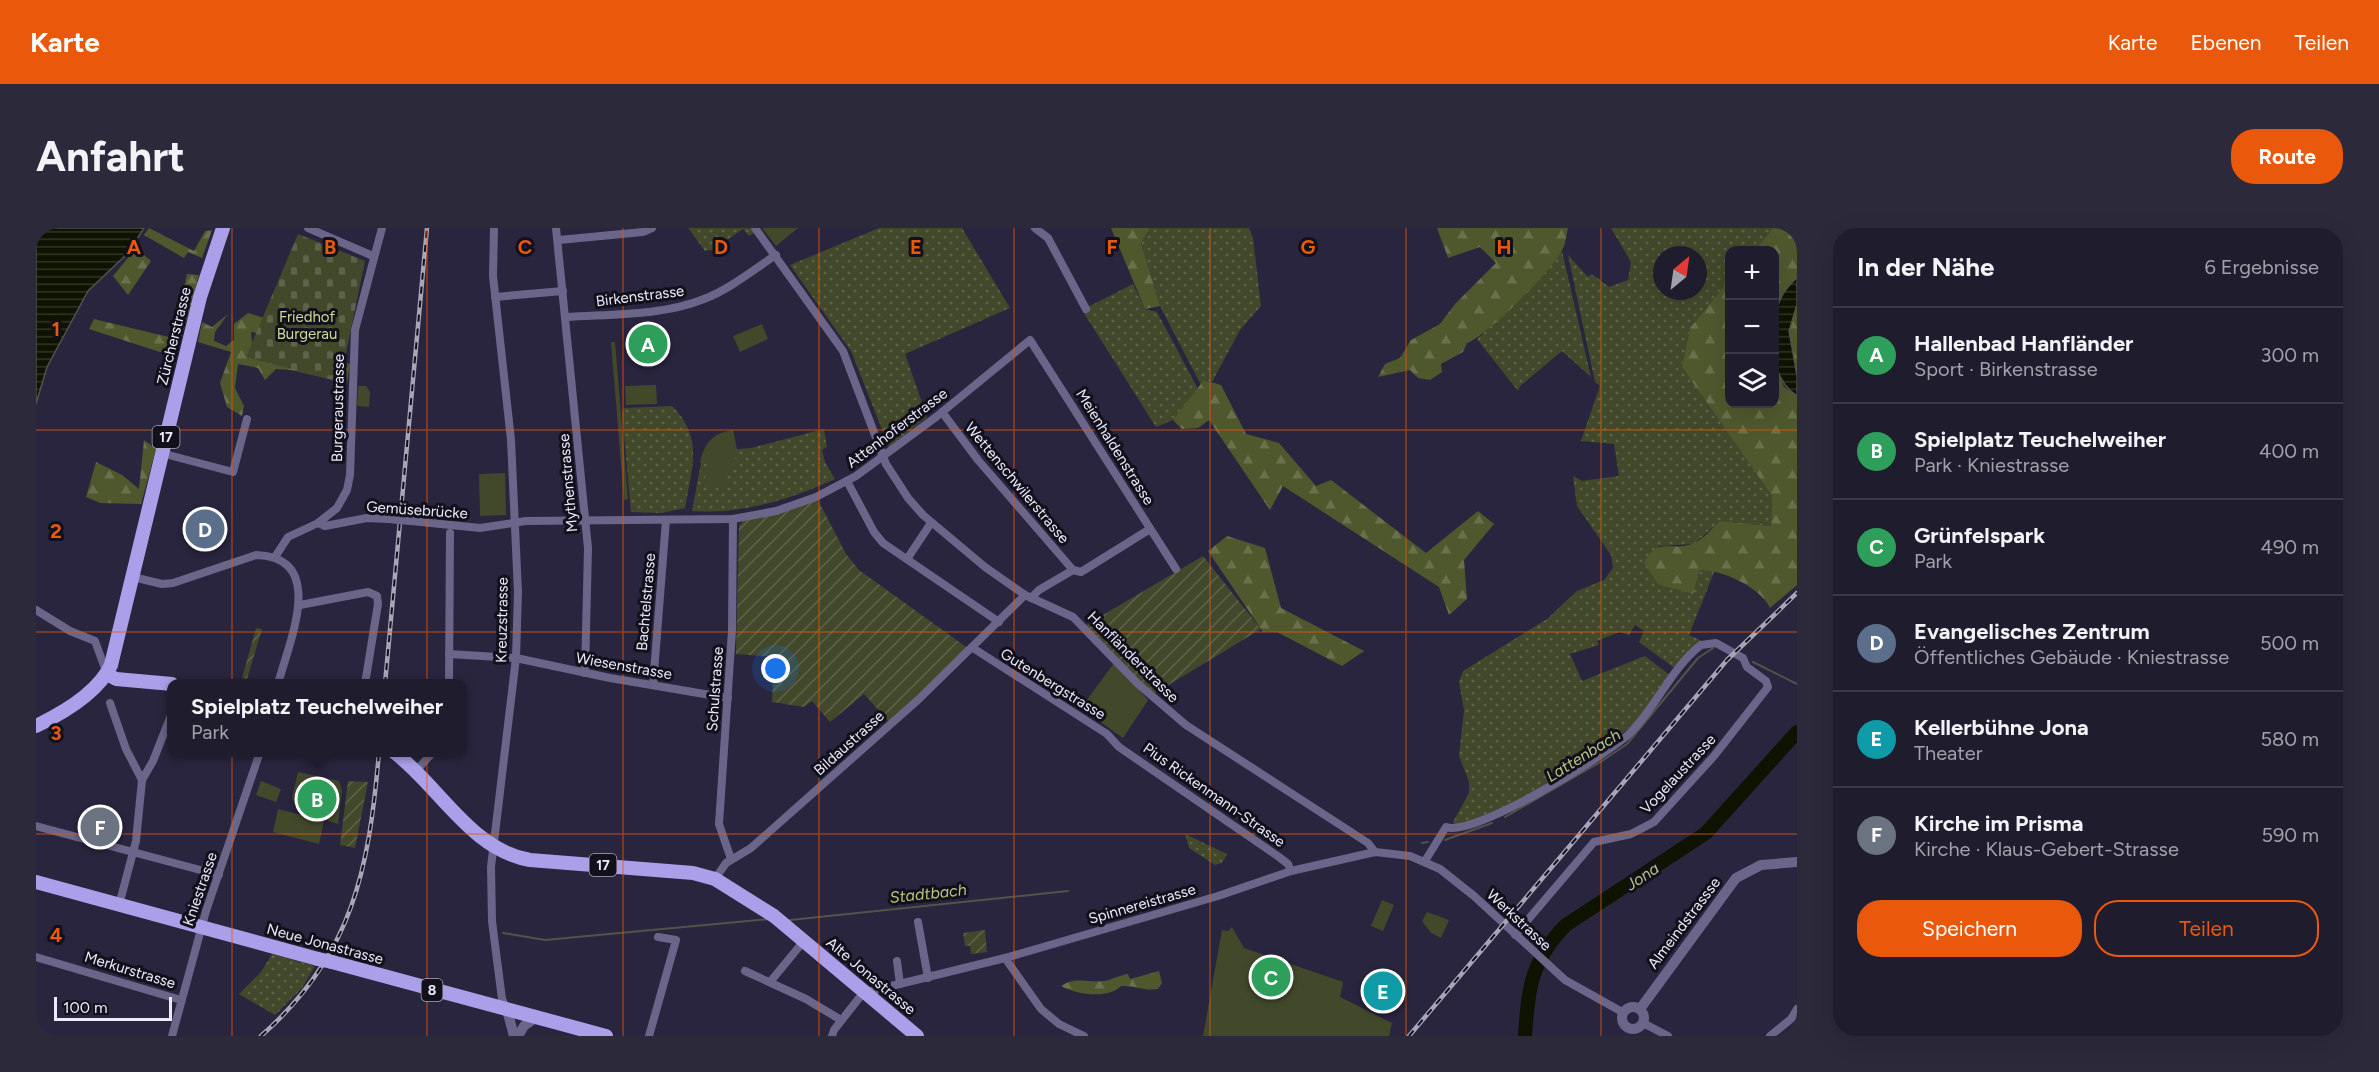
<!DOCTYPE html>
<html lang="de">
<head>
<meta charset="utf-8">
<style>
	:root { --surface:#1f1c2e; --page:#2c293a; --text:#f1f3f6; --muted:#a1a1aa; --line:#3c3a4a; --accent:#ea580c }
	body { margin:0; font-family:Figtree,sans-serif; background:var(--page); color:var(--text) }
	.controls { position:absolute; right:18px; top:18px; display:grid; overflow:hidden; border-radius:12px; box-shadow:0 6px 24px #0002 }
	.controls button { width:54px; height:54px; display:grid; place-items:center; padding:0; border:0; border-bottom:2px solid var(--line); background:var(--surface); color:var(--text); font:30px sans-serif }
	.compass { position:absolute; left:1617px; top:18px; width:54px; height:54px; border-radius:50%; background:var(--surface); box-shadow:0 6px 24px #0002; rotate:29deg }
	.scale { position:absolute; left:18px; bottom:15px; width:118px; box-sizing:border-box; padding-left:6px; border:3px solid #ece9fb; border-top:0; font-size:16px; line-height:21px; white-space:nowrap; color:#ece9fb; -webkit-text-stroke:4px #12101b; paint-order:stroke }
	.you { position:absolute; left:740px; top:441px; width:21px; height:21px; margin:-15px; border:4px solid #fff; border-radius:50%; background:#1a73e8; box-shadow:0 0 0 9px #1a73e833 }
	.badge { display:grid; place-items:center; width:39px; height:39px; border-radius:50%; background:var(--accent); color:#fff; font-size:20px; font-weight:700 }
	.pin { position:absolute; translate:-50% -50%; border:3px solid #fff; box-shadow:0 2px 6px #0006 }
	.popup { position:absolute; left:131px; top:451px; width:300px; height:78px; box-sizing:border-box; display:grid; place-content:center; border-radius:12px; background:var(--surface); filter:drop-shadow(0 2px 4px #0005); font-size:20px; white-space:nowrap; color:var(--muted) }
	.popup b { font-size:22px; color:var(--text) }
	.popup::after { content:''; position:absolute; left:50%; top:100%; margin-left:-12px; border:12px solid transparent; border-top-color:var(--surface) }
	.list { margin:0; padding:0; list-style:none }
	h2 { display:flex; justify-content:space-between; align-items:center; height:78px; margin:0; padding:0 24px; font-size:26px }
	h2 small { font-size:20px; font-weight:400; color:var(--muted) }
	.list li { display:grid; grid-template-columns:39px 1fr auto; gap:18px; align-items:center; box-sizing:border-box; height:96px; padding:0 24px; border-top:2px solid var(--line) }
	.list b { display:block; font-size:22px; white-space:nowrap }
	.list p { margin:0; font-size:20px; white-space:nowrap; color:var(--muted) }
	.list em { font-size:20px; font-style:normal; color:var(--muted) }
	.actions { display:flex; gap:12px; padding:18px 24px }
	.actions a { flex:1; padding:14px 0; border:2px solid var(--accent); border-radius:24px; text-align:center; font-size:21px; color:var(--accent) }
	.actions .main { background:var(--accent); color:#fff }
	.icon { flex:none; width:33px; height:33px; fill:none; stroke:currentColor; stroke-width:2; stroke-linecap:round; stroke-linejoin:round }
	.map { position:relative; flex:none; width:1761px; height:808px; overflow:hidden; border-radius:24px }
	header { display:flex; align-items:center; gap:36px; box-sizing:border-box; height:84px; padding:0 30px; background:var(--accent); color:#fff }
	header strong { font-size:28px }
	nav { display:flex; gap:33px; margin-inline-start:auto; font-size:21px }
	.intro { display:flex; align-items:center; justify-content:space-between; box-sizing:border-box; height:144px; padding:0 36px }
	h1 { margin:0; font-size:42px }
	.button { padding:15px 27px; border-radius:24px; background:var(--accent); color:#fff; font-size:21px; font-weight:700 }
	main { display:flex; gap:36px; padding:0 36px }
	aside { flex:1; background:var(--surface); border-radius:24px; box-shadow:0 6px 24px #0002 }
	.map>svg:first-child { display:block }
	.grass { fill:url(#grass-dots); fill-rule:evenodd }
	.forest { fill:url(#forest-firs) }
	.cemetery { fill:url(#cemetery-stones) }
	.park { fill:#42492b }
	.garden { fill:url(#garden-furrows) }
	.water { fill:url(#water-rules); stroke:#51534b; stroke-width:1.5 }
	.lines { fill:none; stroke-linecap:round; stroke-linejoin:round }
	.stream { stroke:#51534b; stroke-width:2 }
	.river { stroke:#0e1300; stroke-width:14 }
	.minor { stroke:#6b6589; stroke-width:8 }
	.tertiary { stroke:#6b6589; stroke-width:10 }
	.primary { stroke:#ac9fe9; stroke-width:14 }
	.rail-casing { stroke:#a8a5b9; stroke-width:4.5 }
	.rail { stroke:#12101b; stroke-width:2; stroke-dasharray:7; stroke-linecap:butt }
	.minor-bridge { stroke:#6b6589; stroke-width:8 }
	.primary-bridge { stroke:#ac9fe9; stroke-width:14 }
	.grid { fill:none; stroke:#e8590c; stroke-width:1.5; stroke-opacity:0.55 }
	.labels { text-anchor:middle; stroke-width:6; stroke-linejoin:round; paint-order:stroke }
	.shield { fill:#12101b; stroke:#aba8b8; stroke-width:1.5 }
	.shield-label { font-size:14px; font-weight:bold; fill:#ece9fb }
	.street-label { font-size:15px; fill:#ece9fb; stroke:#12101b }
	.park-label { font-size:15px; fill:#cadb93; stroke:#12101b }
	.water-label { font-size:16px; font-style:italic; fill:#b8c881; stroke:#12101b }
	.grid-label { font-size:20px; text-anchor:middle; font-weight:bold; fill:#e8590c; stroke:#12101b; stroke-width:6; stroke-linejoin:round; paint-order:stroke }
</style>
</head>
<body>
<header>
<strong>Karte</strong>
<nav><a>Karte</a><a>Ebenen</a><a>Teilen</a></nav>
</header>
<div class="intro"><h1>Anfahrt</h1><a class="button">Route</a></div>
<main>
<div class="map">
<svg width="1761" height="808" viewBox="0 0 1761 808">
	<defs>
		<pattern id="grass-dots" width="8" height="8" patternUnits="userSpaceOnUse" patternTransform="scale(1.5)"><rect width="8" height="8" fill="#42492b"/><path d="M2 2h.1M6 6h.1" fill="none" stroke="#5d634b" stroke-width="1.8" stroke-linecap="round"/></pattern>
		<pattern id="forest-firs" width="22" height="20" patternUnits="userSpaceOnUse" patternTransform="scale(1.5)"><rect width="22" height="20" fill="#4f582d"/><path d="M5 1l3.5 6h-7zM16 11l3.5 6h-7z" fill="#68704c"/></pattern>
		<pattern id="cemetery-stones" width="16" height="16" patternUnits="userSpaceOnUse" patternTransform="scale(1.5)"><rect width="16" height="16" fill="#42492b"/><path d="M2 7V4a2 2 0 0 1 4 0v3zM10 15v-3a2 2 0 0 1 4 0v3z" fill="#5d634b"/></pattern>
		<pattern id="garden-furrows" width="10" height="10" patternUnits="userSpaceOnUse" patternTransform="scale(1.5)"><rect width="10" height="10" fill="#42492b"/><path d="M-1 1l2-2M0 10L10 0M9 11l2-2" fill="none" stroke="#5d634b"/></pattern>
		<pattern id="water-rules" width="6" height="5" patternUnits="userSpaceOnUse" patternTransform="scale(1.5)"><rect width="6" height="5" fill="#0e1300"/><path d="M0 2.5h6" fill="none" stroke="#313526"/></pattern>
	</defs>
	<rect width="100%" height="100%" fill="#29253e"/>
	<!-- grass -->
	<g class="grass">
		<polygon points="652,0 714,0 718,5 713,8 707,1 676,22 669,23"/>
		<polygon points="843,0 926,0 974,80 869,126 891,189 853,219 815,123 754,37"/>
		<polygon points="1112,0 1213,0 1217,10 1225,78 1204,102 1176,154 1169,152 1165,157 1124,78 1105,15 1113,4"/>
		<path d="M1575,0H1737L1719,22H1694L1693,52L1654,100L1646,139L1736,268L1735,298L1684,293L1658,316L1623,318V357L1657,366L1664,342H1679L1653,407L1666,413L1657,420L1641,442L1603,414L1608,403L1599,397L1593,407L1583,404L1561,413L1563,417L1534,426L1546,453L1609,428L1635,448L1598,496L1568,521L1478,576L1419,598L1417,594L1433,565V554L1423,528L1428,482L1423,454L1427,443L1511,391L1541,363L1568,352L1577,340L1575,327L1541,278L1537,248L1546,253L1583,248L1578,216L1545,213L1564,158L1559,154L1532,27L1552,49L1556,46L1573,59L1592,52L1595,34ZM1626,27H1662V63H1626Z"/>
		<polygon points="1526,23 1555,149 1526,123 1484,158 1482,163 1441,111 1489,67"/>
		<polygon points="1097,56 1109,81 1121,84 1162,161 1137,192 1120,199 1046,82"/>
		<path d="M636,178C668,210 656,239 649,280L626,285L595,284L586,184L588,180Z"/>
		<path d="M788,201L791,219L786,222L789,234L799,251C756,271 704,287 656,283L667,224L715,220Z"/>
		<polygon points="1149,606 1191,626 1186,635 1179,637 1153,620"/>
		<polygon points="236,726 279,738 266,760 239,787 203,766 225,744"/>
	</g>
	<!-- forest -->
	<g class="forest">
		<polygon points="113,0 158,23 169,3 176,2 166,30 152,24 148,30 108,7"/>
		<polygon points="1075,0 1112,0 1113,3 1105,15 1124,78 1109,81"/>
		<path d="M1401,0H1532C1530,7 1530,16 1526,22C1517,42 1450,108 1431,115L1427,124L1405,136L1406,144L1394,152L1382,150L1374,142L1342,149L1349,136L1364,130L1375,112L1404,96L1419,76L1460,35L1444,19L1412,30Z"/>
		<polygon points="1737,0 1761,0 1761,49 1746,67 1739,100 1738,22 1719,22"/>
		<polygon points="100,20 115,33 92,67 77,48"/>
		<polygon points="151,46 163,47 133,154 127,148 127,125 53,101 58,91 137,110"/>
		<path d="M1693,52L1694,176H1738L1739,134L1748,159L1761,168V357L1734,380C1724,359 1687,342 1664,342L1657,366L1623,357L1608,335C1622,307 1638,325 1658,315C1668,311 1676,300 1684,293L1735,298L1736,268L1646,139L1654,100Z"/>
		<polygon points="1761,77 1761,147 1753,103"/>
		<polygon points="212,85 238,93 236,108 215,104 217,125 283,128 314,136 311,155 255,142 240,141 229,152 222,140 202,136 199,160 208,178 206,188 191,179 184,155 195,124 162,114 166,94 176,99 192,86 179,104 178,113 190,118 198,112 198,96"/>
		<polygon points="1168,152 1185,157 1210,206 1243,215 1280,258 1295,252 1390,325 1442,283 1458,296 1428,332 1431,371 1413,387 1403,359 1247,258 1234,282 1173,192 1162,200 1146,201 1137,192"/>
		<polygon points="108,212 120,221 105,276 64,275 50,269 60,234 86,247 103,261"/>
		<polygon points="1191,308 1229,320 1245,380 1328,423 1306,438 1241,404 1227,404 1172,323"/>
		<path d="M1123,743L1126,755L1122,761C1108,763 1098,757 1085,758C1073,771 1040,767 1025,758C1040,748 1052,755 1068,753C1076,752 1083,747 1092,746L1094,751Z"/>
	</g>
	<!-- cemetery -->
	<polygon class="cemetery" points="262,6 329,33 304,154 210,129"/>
	<!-- park -->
	<g class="park">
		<polygon points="726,0 762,0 740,18"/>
		<polygon points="726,96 732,111 704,124 697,108"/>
		<polygon points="575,114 579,114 592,271 588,272"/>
		<polygon points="620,157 621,176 590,177 589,158"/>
		<polygon points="322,158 330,158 334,164 333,179 321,178"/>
		<path d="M697,202L702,226L698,229L704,238L702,242L694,241L690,247L694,259L686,261L681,255L675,259L667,255L674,236L664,235C668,215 677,205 697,202Z"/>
		<polygon points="469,245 470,287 444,288 443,246"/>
		<polygon points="1078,435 1112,472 1087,510 1045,480"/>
		<polygon points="262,544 303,553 306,563 302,596 271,586 259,579 256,569"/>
		<polygon points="225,553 245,561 240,574 220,567"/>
		<polygon points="242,581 288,593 283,616 237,604"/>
		<polygon points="1346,672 1358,677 1347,703 1335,698"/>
		<polygon points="1391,684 1413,692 1405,710 1395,705 1386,693"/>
		<polygon points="1196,699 1208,720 1307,754 1304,769 1356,795 1353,808 1167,808 1186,702 1192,703"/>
	</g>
	<!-- garden -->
	<g class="garden">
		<polygon points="782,272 810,326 823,342 933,421 853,494 828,466 794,494 776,473 768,479 736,474 738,429 700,426 703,298 708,292"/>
		<polygon points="1167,328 1225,401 1116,467 1050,397"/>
		<polygon points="220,400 226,401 211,451 206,450"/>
		<polygon points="312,553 332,554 319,620 304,617"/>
		<polygon points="949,702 951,724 935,726 934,718 929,718 927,705"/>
	</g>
	<!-- water -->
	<g class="water">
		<polygon points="0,0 108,0 91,26 52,63 11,139 0,176"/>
		<path d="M1761,49V77L1753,103L1761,147V168C1732,149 1731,97 1746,68C1749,61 1756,55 1761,49Z"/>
	</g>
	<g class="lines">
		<!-- stream -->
		<g class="stream">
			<polyline points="1717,434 1761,456"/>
			<polyline points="1469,589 1566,533 1591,516 1662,430 1677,420"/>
			<polyline points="1409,612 1456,595"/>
			<polyline points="1386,615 1392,614"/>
			<polyline points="754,692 1032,663"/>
			<polyline points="467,705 509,712 733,691"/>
		</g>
		<!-- river -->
		<path class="river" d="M1489,808C1492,761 1495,732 1530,697L1670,605L1761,504"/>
		<!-- minor -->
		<g class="minor">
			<polyline points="272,0 337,28"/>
			<polyline points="458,0 457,48 475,212 482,364 480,430 455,639 456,693 466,771 471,782"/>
			<polyline points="520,0 552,320 549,445"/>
			<polyline points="719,0 807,123 850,236 872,270 887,287 949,339 989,367 1037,389 1102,456 1150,497 1332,615 1339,624"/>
			<polyline points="999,0 1012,10 1050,81"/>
			<polyline points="523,12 607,4 616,0"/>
			<polyline points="459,69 527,63"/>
			<path d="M530,89C575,86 626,88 668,71C694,61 717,42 740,27"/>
			<polyline points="906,184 942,232 1037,342"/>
			<polyline points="125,225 197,244 211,191"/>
			<polyline points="811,253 838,304 847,315 963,394"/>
			<polyline points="375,293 444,300 490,293 697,291 740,283 780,269 820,248 900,189 994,112 1140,341"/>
			<polyline points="282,295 289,298 331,290 352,291"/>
			<polyline points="239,329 252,309 282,295 301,280 311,262 314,247 319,102 346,0"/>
			<polyline points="871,331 895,295"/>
			<path d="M97,349L126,356L137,355L220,327C293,329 252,416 242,456"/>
			<polyline points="995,370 1003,362 1037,342 1045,344 1114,301"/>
			<polyline points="264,377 332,364 341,368 342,376 329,456"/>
			<polyline points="0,382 34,403 59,413 71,446"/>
			<polyline points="937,420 1071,506 1083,519 1243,629 1252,636 1255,643"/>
			<polyline points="413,426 480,430 574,450 692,470"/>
			<polyline points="413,456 414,305"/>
			<polyline points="617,457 630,292"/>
			<polyline points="74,475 90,521 106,552 100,613 83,677"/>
			<polyline points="380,543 397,524"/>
			<polyline points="106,552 117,533 136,485"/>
			<polyline points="0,598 183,647"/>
			<polyline points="695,631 683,596 696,403 697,291"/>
			<path d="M1389,633L1410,599C1436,610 1572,527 1594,505C1620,479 1636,439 1665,417L1680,415L1707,430L1711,439L1730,453L1732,459L1678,528L1618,594L1595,606L1558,614L1479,707"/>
			<polyline points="679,651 690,635 715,620 883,471 989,367"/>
			<polyline points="882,694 892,750"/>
			<polyline points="0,729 145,772"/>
			<polyline points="969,730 1005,781 1023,796 1048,808"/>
			<polyline points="861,733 864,756"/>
			<polyline points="709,743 770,771 805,792"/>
			<polyline points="734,754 767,714"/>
			<polyline points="1607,795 1632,808"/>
			<polyline points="136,808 170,683 224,524"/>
			<polyline points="613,808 640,712 622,709"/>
			<polyline points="796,808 798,802 827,765 969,730 1182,668 1255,643 1339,624 1374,628 1404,641 1438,668 1529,752 1588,785"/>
			<polyline points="1734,808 1755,791 1761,781"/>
		</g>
		<!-- tertiary -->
		<g class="tertiary">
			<circle cx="1597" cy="790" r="11"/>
			<polyline points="1604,781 1700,650 1725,637 1761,634"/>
			<polyline points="471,782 478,808"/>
			<polyline points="482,808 488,798 499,790"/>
		</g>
		<!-- primary -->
		<g class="primary">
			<polyline points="71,446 80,451 136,456"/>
			<path d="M0,498C27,485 62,465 75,437L164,69L187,0"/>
			<path d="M358,524C404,559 435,622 494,632L657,645L679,651L738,688L881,808"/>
			<polyline points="0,654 282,731"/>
			<polyline points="296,734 570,808"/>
		</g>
		<defs>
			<g id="rail">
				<polyline points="349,456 391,0"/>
				<path d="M225,808C317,727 333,641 343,524"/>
				<polyline points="1373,808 1691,432 1761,365"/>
			</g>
		</defs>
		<!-- rail casing -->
		<use href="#rail" class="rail-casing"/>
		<!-- rail -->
		<use href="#rail" class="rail"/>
		<!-- minor-bridge -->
		<polyline class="minor-bridge" points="352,291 375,293"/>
		<!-- primary-bridge -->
		<polyline class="primary-bridge" points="282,731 296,734"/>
	</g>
	<!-- grid -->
	<path class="grid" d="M196,0V808M391,0V808M587,0V808M783,0V808M978,0V808M1174,0V808M1370,0V808M1565,0V808M0,202H1761M0,404H1761M0,606H1761"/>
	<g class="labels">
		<!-- shield labels -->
		<g class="shield">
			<rect x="116.5" y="198" width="27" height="22" rx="4.5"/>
			<rect x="553.5" y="626" width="27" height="22" rx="4.5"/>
			<rect x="385.5" y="751" width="21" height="22" rx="4.5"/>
		</g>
		<g class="shield-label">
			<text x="130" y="214">17</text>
			<text x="567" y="642">17</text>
			<text x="396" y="767">8</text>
		</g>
		<!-- street labels -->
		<g class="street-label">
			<text transform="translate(604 68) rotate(-7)" y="5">Birkenstrasse</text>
			<text transform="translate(138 108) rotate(-76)" y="5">Zürcherstrasse</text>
			<text transform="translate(302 180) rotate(-89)" y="5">Burgeraustrasse</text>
			<text transform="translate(861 200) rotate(-37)" y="5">Attenhoferstrasse</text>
			<text transform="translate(1079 219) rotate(58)" y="5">Meienhaldenstrasse</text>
			<text transform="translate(532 255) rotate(-95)" y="5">Mythenstrasse</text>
			<text transform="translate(981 255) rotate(50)" y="5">Wettenschwilerstrasse</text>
			<text transform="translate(381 282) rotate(4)" y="5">Gemüsebrücke</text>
			<text transform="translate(610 374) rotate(-85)" y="5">Bachtelstrasse</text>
			<text transform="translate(466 392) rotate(-89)" y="5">Kreuzstrasse</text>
			<text transform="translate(1097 429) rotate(45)" y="5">Hanfländerstrasse</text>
			<text transform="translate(588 438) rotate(10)" y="5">Wiesenstrasse</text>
			<text transform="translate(1017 456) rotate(32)" y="5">Gutenbergstrasse</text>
			<text transform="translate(679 461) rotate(-86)" y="5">Schulstrasse</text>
			<text transform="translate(813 515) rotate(-42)" y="5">Bildaustrasse</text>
			<text transform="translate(1642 546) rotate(-47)" y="5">Vogelaustrasse</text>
			<text transform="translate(1178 567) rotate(35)" y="5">Pius Rickenmann-Strasse</text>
			<text transform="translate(164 661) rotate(-71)" y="5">Kniestrasse</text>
			<text transform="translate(1106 676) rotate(-16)" y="5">Spinnereistrasse</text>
			<text transform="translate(1483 692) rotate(43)" y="5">Werkstrasse</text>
			<text transform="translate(1648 695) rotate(-53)" y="5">Almeindstrassse</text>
			<text transform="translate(289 716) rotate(15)" y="5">Neue Jonastrasse</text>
			<text transform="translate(94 742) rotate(17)" y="5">Merkurstrasse</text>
			<text transform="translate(835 748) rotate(40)" y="5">Alte Jonastrasse</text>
		</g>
		<!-- park labels -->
		<g class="park-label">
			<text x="271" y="94">Friedhof<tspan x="271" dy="17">Burgerau</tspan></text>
		</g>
		<!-- water labels -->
		<g class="water-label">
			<text transform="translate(1547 527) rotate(-32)" y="6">Lattenbach</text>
			<text transform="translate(1606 648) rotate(-34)" y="6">Jona</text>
			<text transform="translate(892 665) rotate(-6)" y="6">Stadtbach</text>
		</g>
	</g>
	<g class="grid-label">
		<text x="98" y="26">A</text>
		<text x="294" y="26">B</text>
		<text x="489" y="26">C</text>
		<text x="685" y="26">D</text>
		<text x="880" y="26">E</text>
		<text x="1076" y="26">F</text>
		<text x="1272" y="26">G</text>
		<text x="1468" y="26">H</text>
		<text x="20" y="108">1</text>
		<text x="20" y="310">2</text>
		<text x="20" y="512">3</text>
		<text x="20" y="714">4</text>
	</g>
</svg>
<div class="controls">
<button>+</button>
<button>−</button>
<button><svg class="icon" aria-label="layers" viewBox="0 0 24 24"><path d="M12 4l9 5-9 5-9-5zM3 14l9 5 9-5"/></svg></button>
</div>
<svg class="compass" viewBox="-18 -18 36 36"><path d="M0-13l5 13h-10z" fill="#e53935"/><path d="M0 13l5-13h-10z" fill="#a1a1aa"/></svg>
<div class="scale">100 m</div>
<div class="you"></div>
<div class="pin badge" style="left:612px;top:116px;background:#2e9e5b">A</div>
<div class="pin badge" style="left:281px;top:571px;background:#2e9e5b">B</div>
<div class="popup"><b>Spielplatz Teuchelweiher</b>Park</div>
<div class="pin badge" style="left:1235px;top:749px;background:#2e9e5b">C</div>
<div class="pin badge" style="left:169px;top:301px;background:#5c6f8a">D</div>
<div class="pin badge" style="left:1347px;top:763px;background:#0f9aa8">E</div>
<div class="pin badge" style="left:64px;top:599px;background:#6b7280">F</div>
</div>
<aside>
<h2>In der Nähe<small>6 Ergebnisse</small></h2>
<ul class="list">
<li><span class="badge" style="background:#2e9e5b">A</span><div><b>Hallenbad Hanfländer</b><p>Sport · Birkenstrasse</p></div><em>300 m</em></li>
<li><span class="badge" style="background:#2e9e5b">B</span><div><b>Spielplatz Teuchelweiher</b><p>Park · Kniestrasse</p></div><em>400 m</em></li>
<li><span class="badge" style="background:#2e9e5b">C</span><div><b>Grünfelspark</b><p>Park</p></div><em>490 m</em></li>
<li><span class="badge" style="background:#5c6f8a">D</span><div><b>Evangelisches Zentrum</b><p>Öffentliches Gebäude · Kniestrasse</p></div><em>500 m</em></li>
<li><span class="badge" style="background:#0f9aa8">E</span><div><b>Kellerbühne Jona</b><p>Theater</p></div><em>580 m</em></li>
<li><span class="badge" style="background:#6b7280">F</span><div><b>Kirche im Prisma</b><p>Kirche · Klaus-Gebert-Strasse</p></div><em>590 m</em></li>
</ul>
<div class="actions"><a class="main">Speichern</a><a>Teilen</a></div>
</aside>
</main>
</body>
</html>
